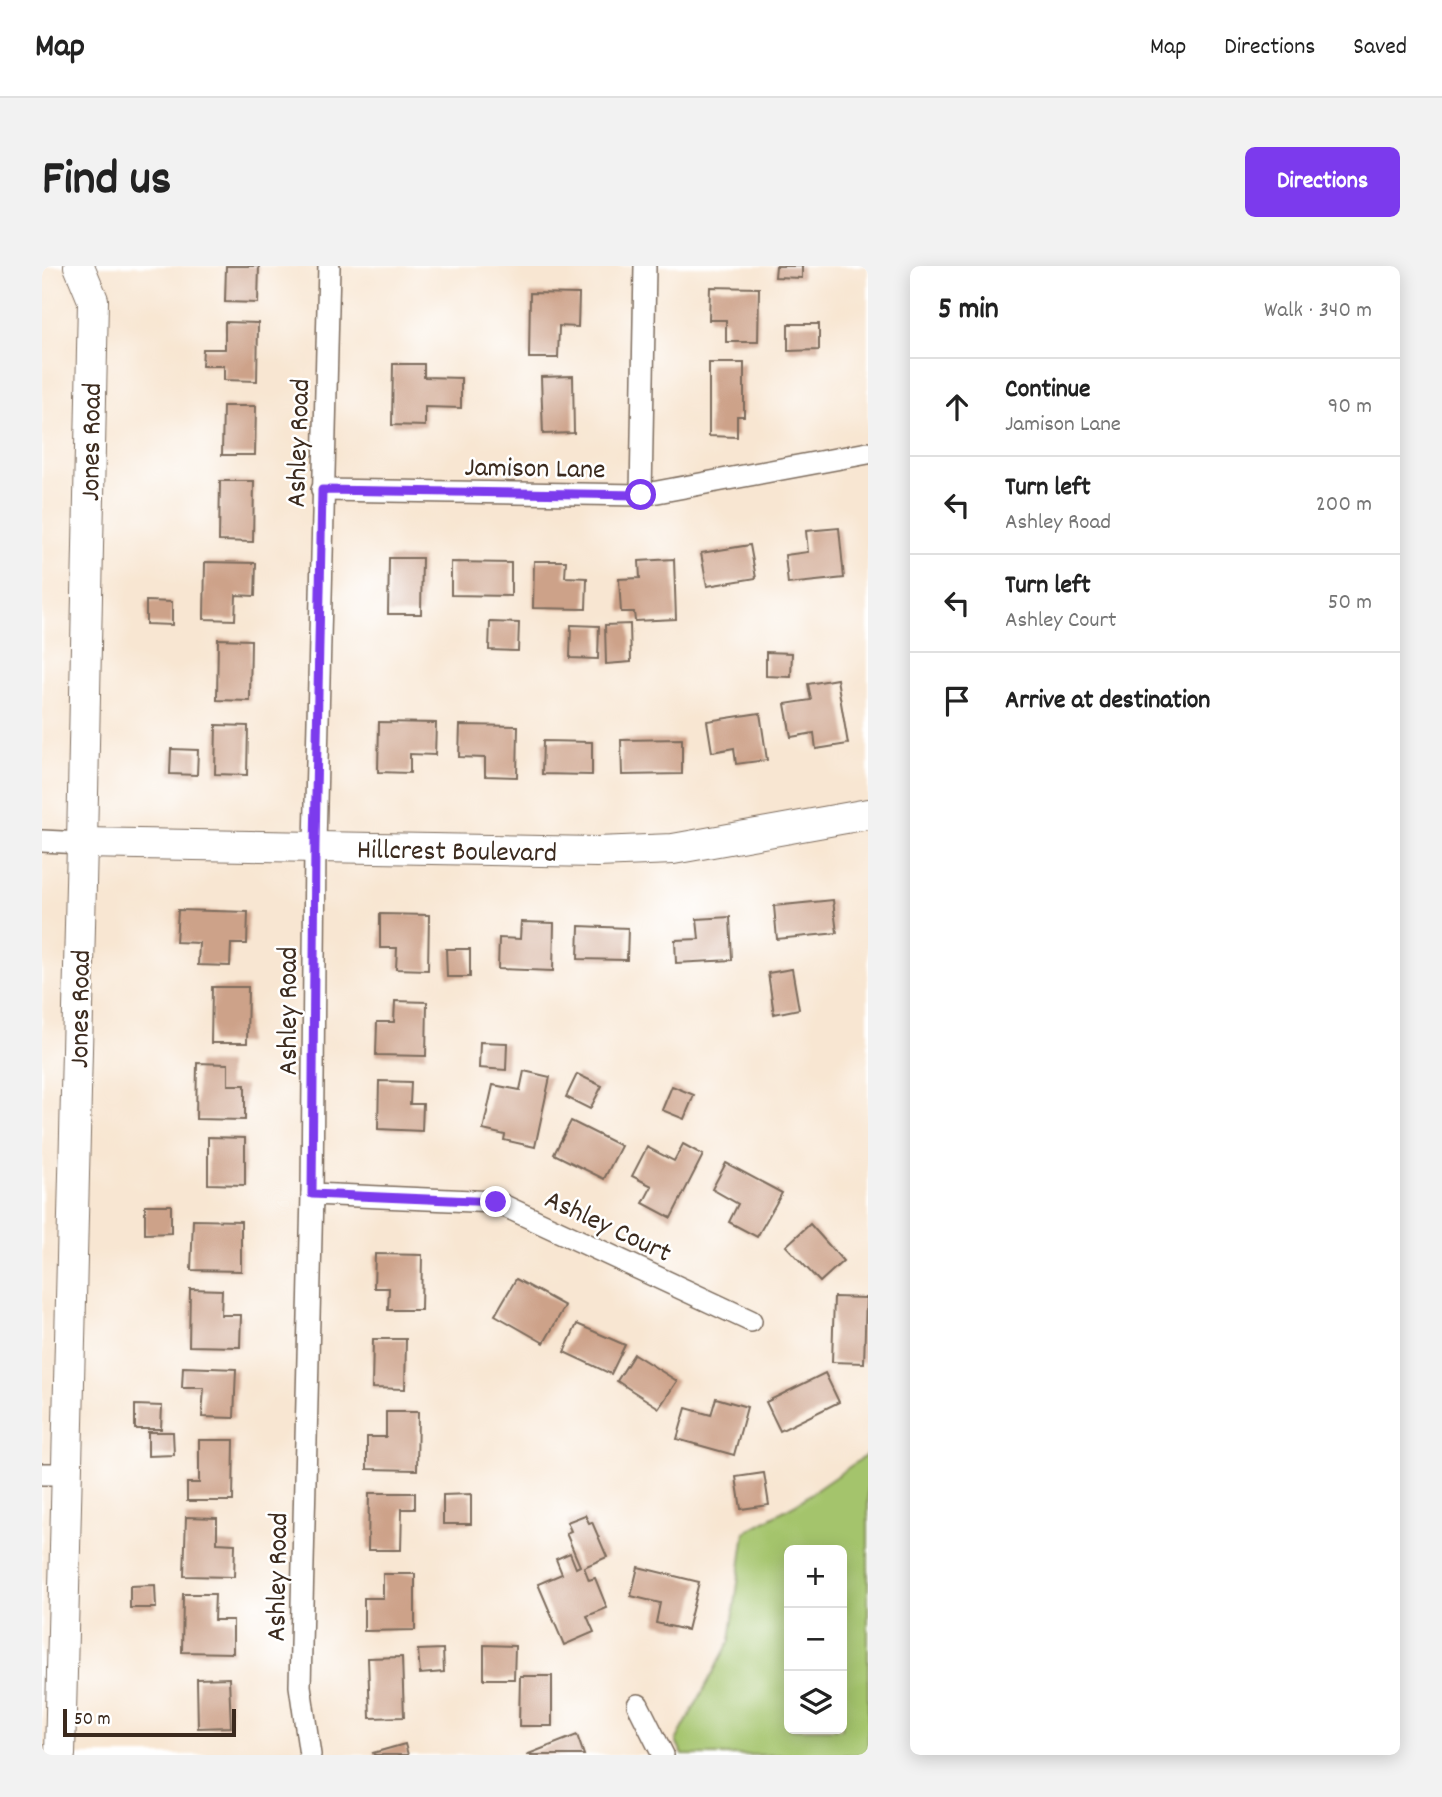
<!DOCTYPE html>
<html lang="en">
<head>
<meta charset="utf-8">
<style>
	:root { --surface:#fff; --page:#f2f2f2; --text:#222; --muted:#767676; --line:#e0e0e0; --accent:#7c3aed }
	body { margin:0; font-family:Dekko,sans-serif; background:var(--page); color:var(--text) }
	.controls { position:absolute; right:21px; bottom:21px; display:grid; overflow:hidden; border-radius:10px; box-shadow:0 4px 18px #0003 }
	.controls button { width:63px; height:63px; display:grid; place-items:center; padding:0; border:0; border-bottom:2px solid var(--line); background:var(--surface); color:var(--text); font:35px sans-serif }
	.scale { position:absolute; left:21px; bottom:18px; width:173px; box-sizing:border-box; padding-left:7px; border:4px solid #3b2a1e; border-top:0; font-size:19px; line-height:24px; white-space:nowrap; color:#3b2a1e; -webkit-text-stroke:5px #fff; paint-order:stroke }
	.stop { position:absolute; width:21px; height:21px; margin:-16px; border:5px solid #7c3aed; border-radius:50%; background:#fff }
	.stop.end { background:#7c3aed; border-color:#fff; box-shadow:0 2px 7px #0008 }
	.list { margin:0; padding:0; list-style:none }
	h2 { display:flex; justify-content:space-between; align-items:center; height:91px; margin:0; padding:0 28px; font-size:30px }
	h2 small { font-size:23px; font-weight:400; color:var(--muted) }
	.list li { display:grid; grid-template-columns:46px 1fr auto; gap:21px; align-items:center; box-sizing:border-box; height:98px; padding:0 28px; border-top:2px solid var(--line) }
	.list b { display:block; font-size:26px; white-space:nowrap }
	.list p { margin:0; font-size:23px; white-space:nowrap; color:var(--muted) }
	.list em { font-size:23px; font-style:normal; color:var(--muted) }
	.icon { flex:none; width:38px; height:38px; fill:none; stroke:currentColor; stroke-width:2; stroke-linecap:round; stroke-linejoin:round }
	.map { position:relative; flex:none; width:826px; height:1489px; overflow:hidden; border-radius:10px }
	header { display:flex; align-items:center; gap:42px; box-sizing:border-box; height:98px; padding:0 35px; background:var(--surface); border-bottom:2px solid var(--line) }
	header strong { font-size:33px }
	nav { display:flex; gap:38px; margin-inline-start:auto; font-size:24px }
	.intro { display:flex; align-items:center; justify-content:space-between; box-sizing:border-box; height:168px; padding:0 42px }
	h1 { margin:0; font-size:49px }
	.button { padding:18px 32px; border-radius:10px; background:var(--accent); color:#fff; font-size:24px; font-weight:700 }
	main { display:flex; gap:42px; padding:0 42px }
	aside { flex:1; background:var(--surface); border-radius:10px; box-shadow:0 4px 18px #0003 }
	.map>svg:first-child { display:block }
	.green { fill:#a4c46c; stroke:#707745; stroke-width:2; fill-rule:evenodd }
	.building { fill:#cda289 }
	.lines { fill:none; stroke-linecap:round; stroke-linejoin:round }
	.street-casing { stroke:#7d6c5d; stroke-width:24 }
	.secondary-casing { stroke:#7d6c5d; stroke-width:32 }
	.street { stroke:#fff; stroke-width:21 }
	.secondary { stroke:#fff; stroke-width:30 }
	.route { stroke:#7c3aed; stroke-width:9 }
	.labels { text-anchor:middle; stroke-width:5; stroke-linejoin:round; paint-order:stroke }
	.street-label { font-size:28px; fill:#3b2a1e; stroke:#fff }
</style>
</head>
<body>
<header>
<strong>Map</strong>
<nav><a>Map</a><a>Directions</a><a>Saved</a></nav>
</header>
<div class="intro"><h1>Find us</h1><a class="button">Directions</a></div>
<main>
<div class="map">
<svg width="826" height="1489" viewBox="0 0 826 1489">
	<rect width="100%" height="100%" fill="#fff"/>
	<filter id="ink" filterUnits="userSpaceOnUse"><feTurbulence type="fractalNoise" baseFrequency=".0143" numOctaves="2"/><feDisplacementMap in="SourceGraphic" scale="14" xChannelSelector="R" yChannelSelector="G"/><feConvolveMatrix kernelMatrix="1 2 1 2 8 2 1 2 1" color-interpolation-filters="sRGB"/></filter>
	<filter id="wash" filterUnits="userSpaceOnUse"><feTurbulence type="fractalNoise" baseFrequency=".00686" numOctaves="4" result="noise"/><feDisplacementMap in="SourceGraphic" scale="28" xChannelSelector="R" yChannelSelector="G"/><feGaussianBlur stdDeviation="1.57" result="paint"/><feColorMatrix in="noise" values="0 0 0 0 0 0 0 0 0 0 0 0 0 0 0 0 0 1.4 0 .05"/><feComposite in="paint" operator="in"/></filter>
	<g filter="url(#wash)">
		<rect width="100%" height="100%" fill="#f8e6d2"/>
		<!-- green -->
		<path class="green" d="M826,1186V1489H641L634,1475L688,1375L703,1266L754,1238L823,1190ZM800,1284V1463H747V1284Z"/>
		<g id="blocks">
			<!-- building -->
			<g class="building">
				<polygon points="184,0 217,0 216,37 183,36"/>
				<polygon points="734,0 760,0 760,12 733,11"/>
				<polygon points="668,21 717,22 716,76 684,76 684,54 667,54"/>
				<polygon points="488,27 537,28 536,61 517,60 516,92 487,92"/>
				<polygon points="183,56 216,57 215,115 182,114 182,100 160,100 161,83 183,83"/>
				<polygon points="746,58 777,58 777,84 746,85"/>
				<polygon points="667,97 702,97 702,150 695,150 695,171 667,170"/>
				<polygon points="351,98 382,98 382,111 419,112 419,142 383,141 383,160 350,159"/>
				<polygon points="531,110 532,167 501,168 499,111"/>
				<polygon points="181,140 214,140 213,189 180,189"/>
				<polygon points="178,215 212,215 211,276 177,275"/>
				<polygon points="797,262 802,312 746,318 743,289 766,286 764,265"/>
				<polygon points="708,279 714,312 665,320 659,287"/>
				<polygon points="347,292 380,292 379,348 346,348"/>
				<polygon points="632,293 634,353 593,355 592,346 579,346 577,313 598,312 597,295"/>
				<polygon points="492,295 524,295 523,311 545,312 544,343 491,342"/>
				<polygon points="163,296 214,297 213,330 194,329 193,354 162,353"/>
				<polygon points="409,296 469,297 469,330 409,329"/>
				<polygon points="104,335 130,336 130,359 104,358"/>
				<polygon points="448,356 477,357 476,385 447,384"/>
				<polygon points="588,358 589,396 564,398 563,359"/>
				<polygon points="529,359 557,360 556,393 528,392"/>
				<polygon points="176,373 209,374 208,435 175,434"/>
				<polygon points="724,386 750,387 749,411 724,410"/>
				<polygon points="795,413 806,478 774,483 772,467 749,471 743,438 769,434 766,418"/>
				<polygon points="718,447 725,494 694,498 692,482 670,486 665,455"/>
				<polygon points="337,456 394,457 393,489 368,488 368,507 336,506"/>
				<polygon points="174,459 206,460 205,509 173,508"/>
				<polygon points="418,459 476,460 475,511 443,510 443,492 417,491"/>
				<polygon points="640,473 640,508 580,509 579,474"/>
				<polygon points="501,475 550,476 550,509 500,508"/>
				<polygon points="129,483 156,484 155,509 128,508"/>
				<polygon points="791,634 795,667 735,673 732,640"/>
				<polygon points="136,644 206,646 205,678 189,678 188,700 156,699 157,677 134,676"/>
				<polygon points="338,648 387,649 386,704 354,703 355,682 338,682"/>
				<polygon points="688,651 690,694 634,697 633,674 657,673 655,653"/>
				<polygon points="479,656 512,657 511,705 456,703 457,672 478,673"/>
				<polygon points="537,660 586,662 585,694 536,693"/>
				<polygon points="404,683 428,683 428,711 405,711"/>
				<polygon points="750,703 757,743 732,748 726,707"/>
				<polygon points="170,721 206,721 205,777 169,777"/>
				<polygon points="353,735 385,736 384,790 334,789 335,756 352,756"/>
				<polygon points="438,776 465,777 464,804 437,802"/>
				<polygon points="155,797 186,798 186,819 203,819 203,854 154,853"/>
				<polygon points="482,805 508,811 493,881 462,874 463,869 441,864 451,819 478,824"/>
				<polygon points="535,808 560,820 548,843 524,831"/>
				<polygon points="337,815 369,816 368,838 381,838 380,865 336,863"/>
				<polygon points="630,820 652,829 642,853 620,844"/>
				<polygon points="529,855 579,880 562,913 512,888"/>
				<polygon points="166,871 203,872 203,919 166,918"/>
				<polygon points="641,878 661,889 629,952 601,937 610,920 590,910 605,881 632,895"/>
				<polygon points="684,897 740,927 715,971 687,956 696,938 670,923"/>
				<polygon points="103,939 129,939 129,967 103,968"/>
				<polygon points="151,954 199,955 199,1005 149,1004"/>
				<polygon points="768,958 801,995 778,1016 744,980"/>
				<polygon points="333,988 380,989 379,1044 346,1044 347,1022 332,1022"/>
				<polygon points="474,1013 523,1040 502,1077 453,1049"/>
				<polygon points="148,1023 180,1024 179,1049 199,1049 198,1081 147,1080"/>
				<polygon points="792,1031 824,1032 822,1097 790,1096"/>
				<polygon points="535,1058 583,1079 569,1108 522,1086"/>
				<polygon points="331,1073 364,1073 363,1123 330,1122"/>
				<polygon points="592,1088 635,1115 617,1142 575,1115"/>
				<polygon points="141,1101 194,1103 192,1152 160,1151 162,1122 140,1122"/>
				<polygon points="783,1107 797,1136 738,1165 724,1136"/>
				<polygon points="674,1132 705,1141 692,1189 635,1173 644,1142 669,1149"/>
				<polygon points="93,1139 120,1140 119,1163 93,1163"/>
				<polygon points="344,1146 376,1146 375,1204 325,1203 325,1171 344,1171"/>
				<polygon points="106,1166 131,1166 132,1189 106,1190"/>
				<polygon points="157,1174 192,1174 191,1235 145,1235 145,1217 157,1217"/>
				<polygon points="722,1207 727,1239 699,1243 694,1211"/>
				<polygon points="327,1227 373,1227 373,1243 360,1243 359,1284 326,1284"/>
				<polygon points="429,1228 429,1258 401,1258 401,1229"/>
				<polygon points="543,1249 547,1257 550,1256 565,1291 542,1301 547,1314 553,1312 565,1342 545,1350 552,1366 522,1379 496,1318 520,1308 514,1293 528,1287 534,1302 538,1300 524,1267 529,1265 525,1256"/>
				<polygon points="144,1251 175,1252 175,1277 193,1278 192,1311 142,1310"/>
				<polygon points="596,1301 657,1316 645,1364 614,1357 618,1337 589,1330"/>
				<polygon points="341,1308 373,1308 373,1364 322,1365 322,1332 341,1332"/>
				<polygon points="113,1319 114,1342 88,1342 88,1320"/>
				<polygon points="141,1328 173,1328 172,1354 191,1354 191,1387 140,1386"/>
				<polygon points="442,1379 473,1380 472,1413 442,1413"/>
				<polygon points="401,1383 402,1406 378,1408 376,1384"/>
				<polygon points="360,1391 362,1451 328,1452 326,1392"/>
				<polygon points="478,1410 510,1410 510,1460 477,1460"/>
				<polygon points="187,1412 189,1461 156,1462 155,1413"/>
				<polygon points="535,1469 542,1489 484,1489"/>
				<polygon points="363,1478 366,1489 332,1489 331,1487"/>
			</g>
		</g>
	</g>
	<g filter="url(#ink)">
		<use href="#blocks" fill-opacity="0" stroke="#7d6c5d" stroke-width="2"/>
		<g class="lines">
			<defs>
				<g id="street">
					<polyline points="280,224 599,229 826,187"/>
					<polyline points="599,229 603,0"/>
					<polyline points="0,575 40,577"/>
					<polyline points="270,928 454,936 709,1055"/>
					<polyline points="0,1208 24,1208"/>
					<polyline points="596,1439 621,1489"/>
					<polyline points="268,1489 258,1420 270,928 273,579 287,0"/>
				</g>
				<g id="secondary">
					<polyline points="40,577 555,586 631,583 826,548"/>
					<polyline points="18,1489 40,577 51,34 37,0"/>
				</g>
			</defs>
			<!-- street casing -->
			<use href="#street" class="street-casing"/>
			<!-- secondary casing -->
			<use href="#secondary" class="secondary-casing"/>
			<!-- street -->
			<use href="#street" class="street"/>
			<!-- secondary -->
			<use href="#secondary" class="secondary"/>
		</g>
	</g>
	<g class="lines" filter="url(#ink)">
		<!-- route -->
		<polyline class="route" points="454,936 270,928 273,579 280,224 599,229"/>
	</g>
	<g class="labels">
		<!-- street labels -->
		<g class="street-label">
			<text transform="translate(47 176) rotate(-89)" y="10">Jones Road</text>
			<text transform="translate(254 177) rotate(-88)" y="10">Ashley Road</text>
			<text transform="translate(493 200) rotate(1)" y="10">Jamison Lane</text>
			<text transform="translate(415 583) rotate(1)" y="10">Hillcrest Boulevard</text>
			<text transform="translate(36 743) rotate(-89)" y="10">Jones Road</text>
			<text transform="translate(244 745) rotate(-90)" y="10">Ashley Road</text>
			<text transform="translate(567 958) rotate(25)" y="10">Ashley Court</text>
			<text transform="translate(233 1311) rotate(-89)" y="10">Ashley Road</text>
		</g>
	</g>
</svg>
<div class="controls">
<button>+</button>
<button>−</button>
<button><svg class="icon" aria-label="layers" viewBox="0 0 24 24"><path d="M12 4l9 5-9 5-9-5zM3 14l9 5 9-5"/></svg></button>
</div>
<div class="scale">50 m</div>
<div class="stop" style="left:599px;top:229px"></div>
<div class="stop end" style="left:454px;top:936px"></div>
</div>
<aside>
<h2>5 min<small>Walk · 340 m</small></h2>
<ul class="list">
<li><svg class="icon" aria-label="ahead" viewBox="0 0 24 24"><path d="M12 20V5M6 11l6-6 6 6"/></svg><div><b>Continue</b><p>Jamison Lane</p></div><em>90 m</em></li>
<li><svg class="icon" aria-label="left" viewBox="0 0 24 24"><path d="M17 20v-9H6M10 6l-5 5 5 5"/></svg><div><b>Turn left</b><p>Ashley Road</p></div><em>200 m</em></li>
<li><svg class="icon" aria-label="left" viewBox="0 0 24 24"><path d="M17 20v-9H6M10 6l-5 5 5 5"/></svg><div><b>Turn left</b><p>Ashley Court</p></div><em>50 m</em></li>
<li><svg class="icon" aria-label="arrive" viewBox="0 0 24 24"><path d="M6 21V4h12l-3 4 3 4H6"/></svg><div><b>Arrive at destination</b></div></li>
</ul>
</aside>
</main>
</body>
</html>
